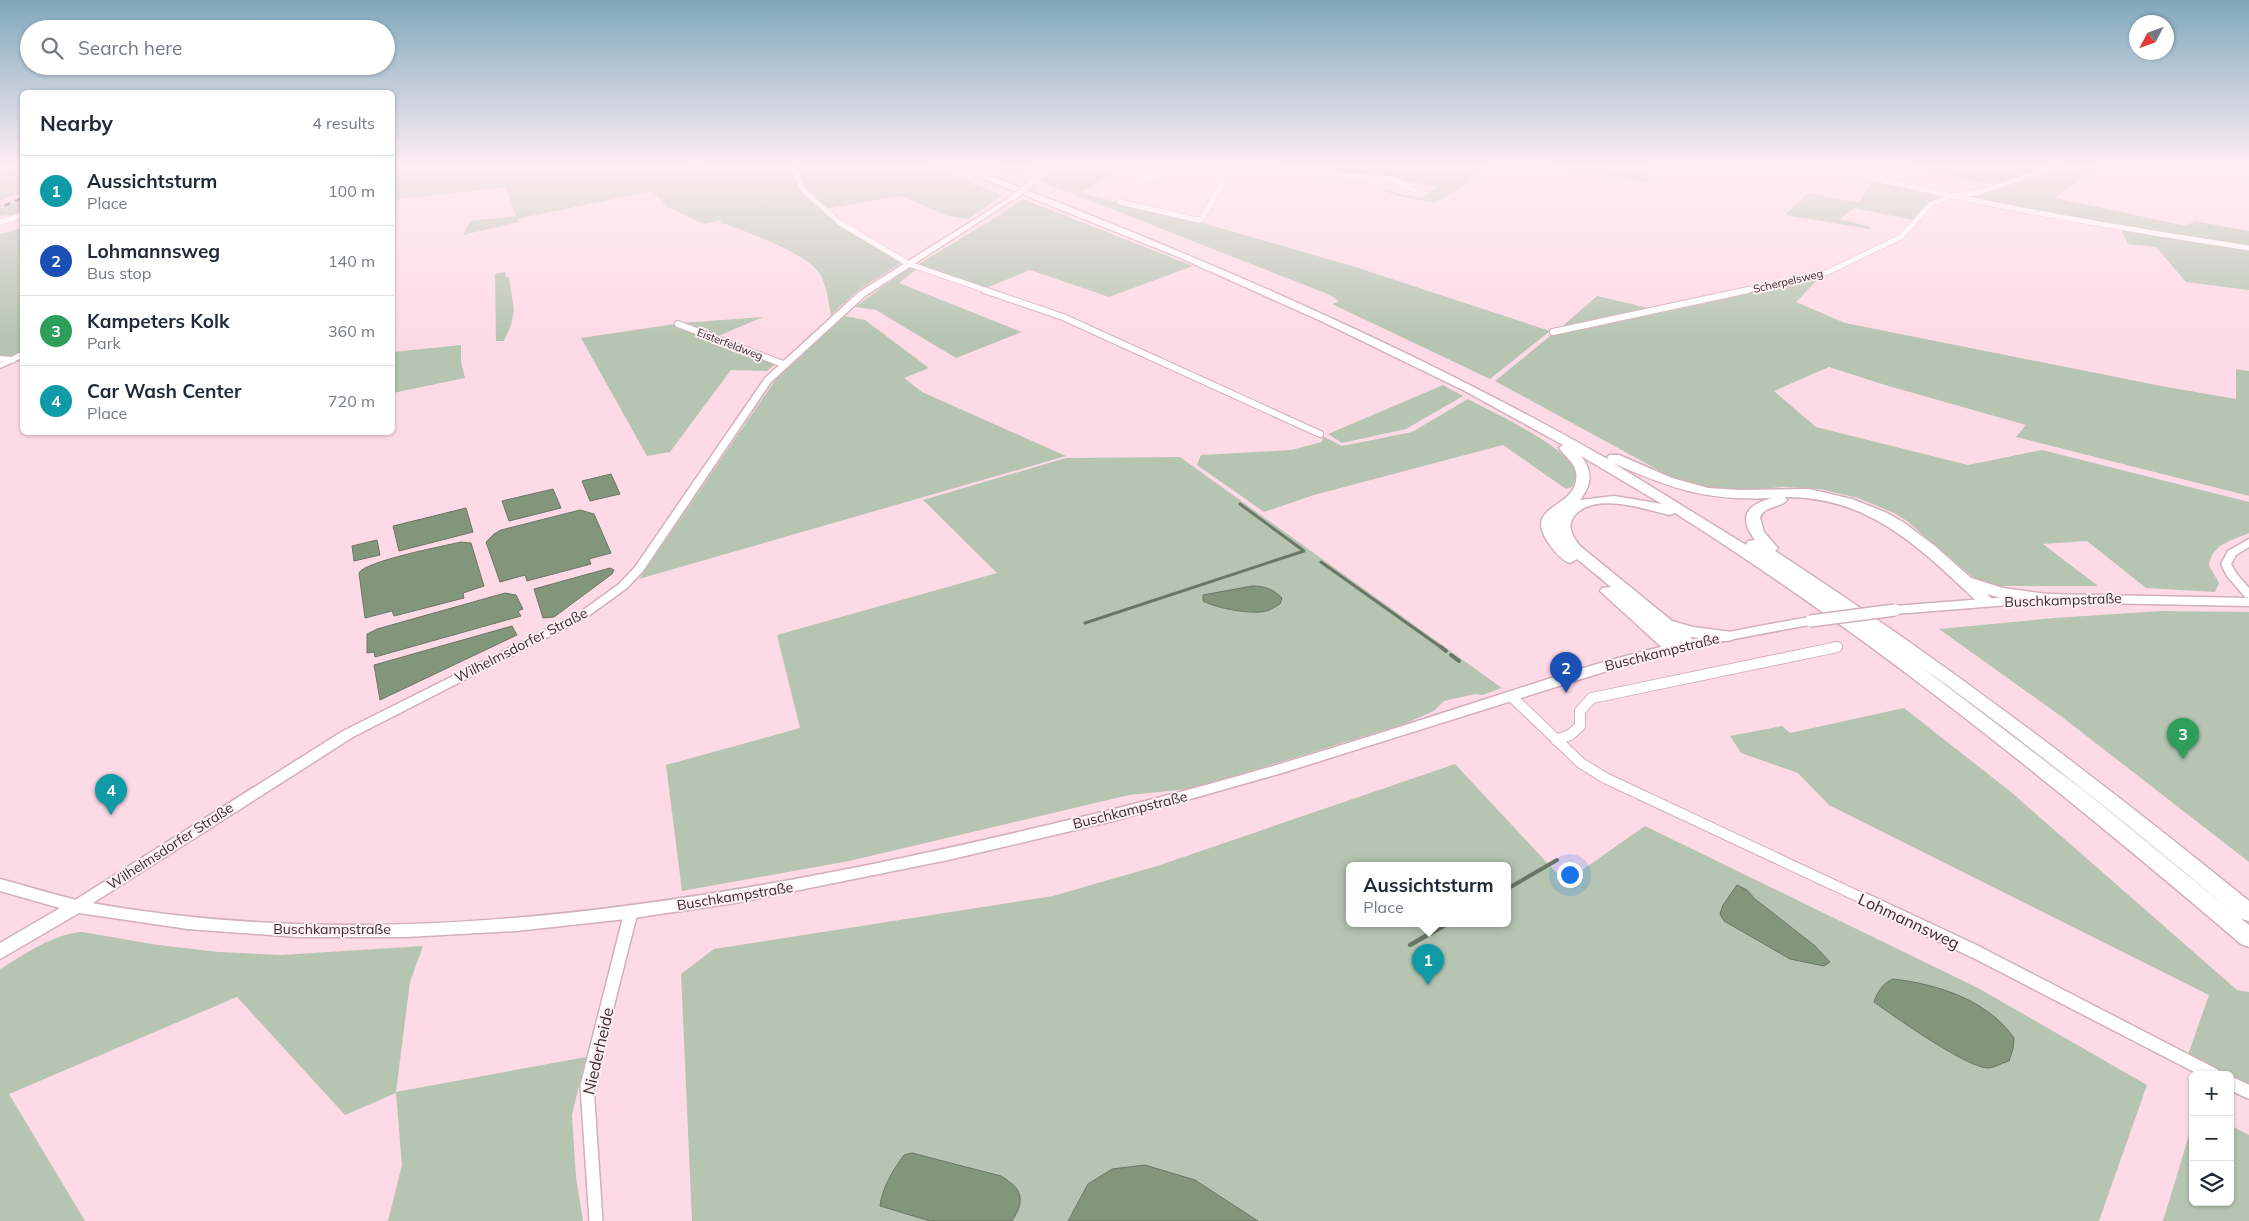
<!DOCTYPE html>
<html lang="en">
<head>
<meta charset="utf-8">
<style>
	:root { --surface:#fff; --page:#f6f6f7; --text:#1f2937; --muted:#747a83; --line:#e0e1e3; --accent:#397b1c }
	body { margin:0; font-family:Mulish,sans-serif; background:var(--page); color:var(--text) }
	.controls { position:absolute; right:15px; bottom:15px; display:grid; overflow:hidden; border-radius:8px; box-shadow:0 1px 4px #0004 }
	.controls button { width:45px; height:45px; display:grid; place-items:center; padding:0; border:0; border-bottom:1px solid var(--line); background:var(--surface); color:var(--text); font:25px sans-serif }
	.compass { position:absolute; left:2129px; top:15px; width:45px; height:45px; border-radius:50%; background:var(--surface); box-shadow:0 1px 4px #0004; rotate:229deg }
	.you { position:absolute; left:1569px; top:874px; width:18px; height:18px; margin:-12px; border:4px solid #fff; border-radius:50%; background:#1a73e8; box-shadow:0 0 0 8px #1a73e833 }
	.badge { display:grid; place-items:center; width:32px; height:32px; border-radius:50%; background:var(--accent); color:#fff; font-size:16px; font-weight:700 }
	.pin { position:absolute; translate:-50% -41px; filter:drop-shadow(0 1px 2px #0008) }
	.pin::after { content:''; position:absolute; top:26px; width:18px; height:15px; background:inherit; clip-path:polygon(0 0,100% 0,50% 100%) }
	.popup { position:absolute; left:1346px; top:862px; width:165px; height:65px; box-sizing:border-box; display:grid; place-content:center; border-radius:8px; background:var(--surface); filter:drop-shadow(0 1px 4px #0005); font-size:16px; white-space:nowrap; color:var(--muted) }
	.popup b { font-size:19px; color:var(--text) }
	.popup::after { content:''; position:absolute; left:50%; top:100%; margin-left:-10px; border:10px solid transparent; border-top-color:var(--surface) }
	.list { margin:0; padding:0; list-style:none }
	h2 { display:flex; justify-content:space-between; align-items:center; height:65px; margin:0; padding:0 20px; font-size:21px }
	h2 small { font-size:16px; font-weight:400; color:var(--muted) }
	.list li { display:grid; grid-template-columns:32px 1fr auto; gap:15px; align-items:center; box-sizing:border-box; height:70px; padding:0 20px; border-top:1px solid var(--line) }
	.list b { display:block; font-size:19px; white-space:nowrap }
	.list p { margin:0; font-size:16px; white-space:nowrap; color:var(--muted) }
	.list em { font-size:16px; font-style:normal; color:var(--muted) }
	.icon { flex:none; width:28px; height:28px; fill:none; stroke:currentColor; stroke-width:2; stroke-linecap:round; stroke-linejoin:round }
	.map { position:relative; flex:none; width:2249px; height:1221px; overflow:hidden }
	.search { position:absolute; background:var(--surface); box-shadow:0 1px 4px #0004; left:20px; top:20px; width:375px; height:55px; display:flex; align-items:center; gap:12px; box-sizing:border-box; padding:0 18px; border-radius:28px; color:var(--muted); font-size:19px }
	.panel { position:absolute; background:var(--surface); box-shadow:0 1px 4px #0004; left:20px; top:90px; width:375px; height:345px; border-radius:8px }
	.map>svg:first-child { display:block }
	.green { fill:#b6c5b2; fill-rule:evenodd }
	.water { fill:#82967c; stroke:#6c7666 }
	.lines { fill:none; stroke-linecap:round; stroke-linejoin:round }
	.stream-far2 { stroke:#6c7666; stroke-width:3 }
	.stream-far1 { stroke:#6c7666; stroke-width:4 }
	.stream { stroke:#6c7666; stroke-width:4.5 }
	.minor-far4-casing { stroke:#d2afbb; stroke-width:6 }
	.minor-far3-casing { stroke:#d2afbb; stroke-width:8 }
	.minor-far2-casing { stroke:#d2afbb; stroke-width:11 }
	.minor-far1-casing { stroke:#d2afbb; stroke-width:12 }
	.minor-casing { stroke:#d2afbb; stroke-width:16 }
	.tertiary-casing { stroke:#d2afbb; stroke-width:3 }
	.secondary-casing { stroke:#d2afbb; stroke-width:3 }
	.motorway-casing { stroke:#d2afbb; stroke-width:3 }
	.minor-far4 { stroke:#fff; stroke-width:5 }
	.minor-far3 { stroke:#fff; stroke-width:6 }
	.minor-far2 { stroke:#fff; stroke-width:8 }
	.minor-far1 { stroke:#fff; stroke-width:10 }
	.minor { stroke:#fff; stroke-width:13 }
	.tertiary { fill:#fff; fill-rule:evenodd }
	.secondary { fill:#fff; fill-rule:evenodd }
	.motorway { fill:#fff; fill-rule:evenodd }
	.rail-casing { stroke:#58464c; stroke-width:3 }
	.rail { stroke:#fdeef2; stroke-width:2; stroke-dasharray:5.5; stroke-linecap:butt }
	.tertiary-bridge-casing { stroke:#d2afbb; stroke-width:8; stroke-linecap:butt }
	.secondary-bridge-casing { stroke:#d2afbb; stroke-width:14; stroke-linecap:butt }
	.tertiary-bridge { stroke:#fff; stroke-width:6 }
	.secondary-bridge { stroke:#fff; stroke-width:11 }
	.labels { text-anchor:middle; stroke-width:4; stroke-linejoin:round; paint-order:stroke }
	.far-street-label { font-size:11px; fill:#3a2c31; stroke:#fdeef2 }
	.street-label { font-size:14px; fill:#3a2c31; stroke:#fdeef2 }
	.near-street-label { font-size:16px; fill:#3a2c31; stroke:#fdeef2 }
</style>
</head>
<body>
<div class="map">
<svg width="2249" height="1221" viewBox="0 0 2249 1221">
	<rect width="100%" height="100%" fill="#fedae6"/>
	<!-- green -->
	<g class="green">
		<polygon points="0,166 22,166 22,195 14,195 0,201"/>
		<path d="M392,166H692L688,170L708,166H791L800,191L838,224L901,263L857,291L828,318L831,315C828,302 827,286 820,274C807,253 743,230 719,222L723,220L704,224L669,208L652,191L517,219L519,222L463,235L470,221L516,216L506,187L393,200Z"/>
		<polygon points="797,166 928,166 1002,195 969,219 948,216 901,196 826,209 805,190"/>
		<polygon points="993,166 1032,166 1019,177"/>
		<polygon points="1244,166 1488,166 1458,189 1435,203 1399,196 1377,189 1421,198 1438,187 1398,179"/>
		<polygon points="1541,166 1646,166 1649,176 1649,182"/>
		<polygon points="1908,166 2054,166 1995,185"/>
		<polygon points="2065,166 2098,166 2055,198 2186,226 2195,221 2249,231 2249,247 2117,226 1967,197"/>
		<polygon points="1084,167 1112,172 1080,193 1203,223 1352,266 1550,331 1490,379 1332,304 1339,301 1330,295 1040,181 1054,169 1078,171"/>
		<polygon points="1874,178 1945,196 1945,197 1925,205 1913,220 1854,208 1840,219 1871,227 1868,229 1785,215 1808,193 1859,203"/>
		<polygon points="1023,199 1193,266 1109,297 1030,270 984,289 917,265 995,218"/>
		<polygon points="22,200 22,214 0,216 0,210"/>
		<polygon points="22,228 22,351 7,358 0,357 0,234"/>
		<polygon points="2120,228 2249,249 2249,290 2186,282 2156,247 2128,244"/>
		<polygon points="911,266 917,269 899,283 1022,332 956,358 876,310 855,307"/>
		<polygon points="505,272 506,277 509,277 514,310 511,325 504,341 496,341 495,274"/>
		<path d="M1822,275L1796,302L1845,323L2161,386L2236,399V369L2249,371V496L2016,437L2026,425L1885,385L1829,367L1774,391L1816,427L1968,465L2042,450L2249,502V533C2231,541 2212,544 2209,565L2219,583L2215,592L2146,588L2087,541L2043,544L2098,586H1999L1976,580L1907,521L1892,512L1858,498L1820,489L1783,487L1740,491L1708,488L1671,477L1495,381L1555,332L1566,333L1707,303Z"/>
		<polygon points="1597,296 1657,310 1557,331"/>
		<polygon points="845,316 865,320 929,368 904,378 922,392 1066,456 639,579 776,379"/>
		<polygon points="763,317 716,337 681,323"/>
		<polygon points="675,324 777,363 767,371 731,370 670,452 647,456 581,338"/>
		<polygon points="461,345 461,362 465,378 393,393 393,352"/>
		<polygon points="1443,385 1463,396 1406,429 1342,443 1328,434"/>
		<path d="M1468,399C1494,413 1562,444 1575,469C1577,475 1575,482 1572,487L1566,489L1503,445L1314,495L1264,512L1197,465L1201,455L1291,450L1322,442L1323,437L1319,434L1342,446L1412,432Z"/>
		<polygon points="1180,457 1502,688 1482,695 1475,694 1444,701 1434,711 1404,724 1212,783 1188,789 1129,795 849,861 682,891 666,765 800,728 777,635 997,573 923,500 1066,458"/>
		<polygon points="2161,611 2249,612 2249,862 2062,717 1939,629 2054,618"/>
		<polygon points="1904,708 2011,792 2237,990 2249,992 2249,1084 2188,1055 2209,995 1829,805 1798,773 1741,753 1730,736 1782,726 1790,733"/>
		<path d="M1455,764L1565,882L1645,826L1978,988L2147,1085L2099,1221H1258L1195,1180L1071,1214L1068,1221H1012L1017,1214L1011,1181L1001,1176L912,1153L921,1217L930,1221H692L681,974L714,949L1053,896L1157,866ZM1349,866H1507V924H1349ZM1747,890L1755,899L1814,945L1790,959L1732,926L1723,905L1728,899ZM1888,981L1988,1068L1955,1055L1875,1002Z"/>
		<path d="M82,932L158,945L219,952L281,955L423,946L410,982L396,1092L586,1057L572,1115L576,1177L583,1221H388L402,1165L396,1093L345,1115L237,997L9,1094L85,1221H0V969C25,954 53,934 82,932Z"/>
		<polygon points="2193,1122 2193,1202 2230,1202 2230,1125 2249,1135 2249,1221 2163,1221"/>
	</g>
	<!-- water -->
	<g class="water">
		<polygon points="611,474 620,494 590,501 582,481"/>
		<polygon points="553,489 561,508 509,521 502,501"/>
		<polygon points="466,508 473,532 399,551 393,526"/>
		<polygon points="580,510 594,514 611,553 589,559 591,564 527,581 525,575 500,582 486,542 494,534 501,530"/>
		<polygon points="377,540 380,555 354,561 352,546"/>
		<path d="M461,542L471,543L484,586L463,593L464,598L394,616L392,611L365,618L359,573C365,561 444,546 461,542Z"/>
		<polygon points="610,568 614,570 612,574 554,617 543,618 534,589"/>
		<path d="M1252,586C1265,586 1273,589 1282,598L1280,604C1276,606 1271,610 1266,611C1251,615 1216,608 1203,601V595Z"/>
		<polygon points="505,593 516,595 523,609 518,611 521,616 375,657 374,652 367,653 367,634 377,629"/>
		<polygon points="512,626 517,635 380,700 374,665"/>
		<polygon points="1737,885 1747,890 1755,899 1814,945 1830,962 1824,966 1790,959 1724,921 1720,914 1723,905"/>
		<path d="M1893,979C1937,984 1988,1000 2014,1038L2013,1049L2009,1061C2002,1063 1994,1068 1987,1068C1964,1066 1895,1017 1874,1002C1877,992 1883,983 1893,979Z"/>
		<path d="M912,1153L1001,1176C1022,1188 1026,1200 1012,1221H930L880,1206C882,1188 893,1170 904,1155Z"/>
		<polygon points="1145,1165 1195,1180 1258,1221 1068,1221 1088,1184 1112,1169"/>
	</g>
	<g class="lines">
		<!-- stream-far2 -->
		<g class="stream-far2">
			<polyline points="1321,562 1442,648"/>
			<polyline points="1085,623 1304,551 1240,504"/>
		</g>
		<!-- stream-far1 -->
		<g class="stream-far1">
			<polyline points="1441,647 1446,651"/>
			<polyline points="1451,655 1459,661"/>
			<polyline points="1507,889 1557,860"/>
		</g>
		<!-- stream -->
		<polyline class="stream" points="1410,945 1447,924"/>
		<defs>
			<g id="minor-far4">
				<polyline points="794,166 803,190 840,223 909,264 988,291"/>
				<polyline points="1070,166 1071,168"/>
				<polyline points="1232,166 1389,179 1405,184 1402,187 1415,190"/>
				<path d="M1812,166C1860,174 1906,186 1953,196C2051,217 2150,233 2249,248"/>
				<polyline points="1141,181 1170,172 1226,174"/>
				<polyline points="1120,202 1198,220 1202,219 1231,166"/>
				<polyline points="0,222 22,215"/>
				<polyline points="1743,291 1828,272 1901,237 1931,204 1953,196 1980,192 2059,166"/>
			</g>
			<g id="minor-far3">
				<polyline points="984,290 1063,317 1320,434"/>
				<polyline points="678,324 783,364"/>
				<polyline points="1553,332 1748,290"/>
				<polyline points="0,359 12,360"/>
			</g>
			<polyline id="minor-far2" points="1830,648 1837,647"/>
			<g id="minor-far1">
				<polyline points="1511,696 1581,763 1605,778 1868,901"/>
				<polyline points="1556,740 1570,735 1580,726 1580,711 1592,698 1837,647"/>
			</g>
			<g id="minor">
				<polyline points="1865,900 1976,952 2214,1075"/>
				<polyline points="2230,1083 2249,1092"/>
				<polyline points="596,1221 587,1086 631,912"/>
			</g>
			<g id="tertiary">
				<polygon points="1047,166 1053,166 1038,180 1034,180 1034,178"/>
				<polygon points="1012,196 1017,197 865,296 771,382 643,571 627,588 587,617 353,737 82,910 77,912 72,910 70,906 72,902 343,731 579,613 619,584 635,567 765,378 859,292"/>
				<polygon points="19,353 22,353 22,358 0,368 0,363"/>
				<polygon points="2249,539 2249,547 2236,555 2231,564 2236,573 2249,588 2249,598 2245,597 2227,576 2221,564 2228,551"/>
			</g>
			<g id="secondary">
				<polygon points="2048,594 2249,598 2249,606 2048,602 1895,614 1889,610 1895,606"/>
				<path d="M1810,617L1814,618L1816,621L1814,624L1723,641L1642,660L1282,773L1113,821L948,860L735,903L626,919L516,931L406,937H297L188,929L79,913L0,959V943L60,908L0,891V879C27,886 54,895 81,901C353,952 635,914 902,858C1027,831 1151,802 1273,766C1344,745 1415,722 1486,699C1536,683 1586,666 1637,653C1694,638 1752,627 1810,617Z"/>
			</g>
			<path id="motorway" d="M952,166H964C1185,250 1403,342 1609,460L1607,458L1609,455H1619L1672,478L1708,488L1740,490L1809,489L1852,499L1887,513L1903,522L1935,546L1971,578L2003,588L2054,595L2056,598L2054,601L2048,603L2001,598L1987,594L1995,602L1993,605H1981C1923,551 1871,496 1785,497L1787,500C1779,509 1764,505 1760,518L1764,532L1778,548L1775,551C1940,658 2096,777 2249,901V921L2241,919L2249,925V947L2241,944C2060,790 1876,640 1675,513L1669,515C1645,509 1595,492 1575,515C1566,526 1572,536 1580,546L1672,621L1693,627L1732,632L1734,636L1732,640L1726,641L1690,637L1697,644L1695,648C1685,650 1681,646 1674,640L1681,648L1679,652H1667L1600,591L1602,588L1611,587L1577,559L1570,563C1561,560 1555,552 1550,545C1521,506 1572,509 1576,481C1579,465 1567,459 1559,448L1563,445L1465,391L1321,321L1176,256ZM1581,456L1662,504L1614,496L1580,500C1592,485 1593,471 1581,456ZM1613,463C1672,489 1707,501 1772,498C1746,505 1738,517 1755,540L1748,541L1746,545ZM1919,665C2026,742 2129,825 2230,910L2087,793Z"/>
		</defs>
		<!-- minor-far4 casing -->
		<use href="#minor-far4" class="minor-far4-casing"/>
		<!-- minor-far3 casing -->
		<use href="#minor-far3" class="minor-far3-casing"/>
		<!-- minor-far2 casing -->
		<use href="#minor-far2" class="minor-far2-casing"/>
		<!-- minor-far1 casing -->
		<use href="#minor-far1" class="minor-far1-casing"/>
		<!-- minor casing -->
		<use href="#minor" class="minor-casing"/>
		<!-- tertiary casing -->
		<use href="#tertiary" class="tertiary-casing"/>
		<!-- secondary casing -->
		<use href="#secondary" class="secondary-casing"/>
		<!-- motorway casing -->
		<use href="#motorway" class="motorway-casing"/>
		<!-- minor-far4 -->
		<use href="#minor-far4" class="minor-far4"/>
		<!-- minor-far3 -->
		<use href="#minor-far3" class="minor-far3"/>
		<!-- minor-far2 -->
		<use href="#minor-far2" class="minor-far2"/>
		<!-- minor-far1 -->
		<use href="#minor-far1" class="minor-far1"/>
		<!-- minor -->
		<use href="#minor" class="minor"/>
		<!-- tertiary -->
		<use href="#tertiary" class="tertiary"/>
		<!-- secondary -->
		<use href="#secondary" class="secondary"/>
		<!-- motorway -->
		<use href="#motorway" class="motorway"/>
		<defs>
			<polyline id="rail" points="0,208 22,198"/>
		</defs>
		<!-- rail casing -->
		<use href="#rail" class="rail-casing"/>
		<!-- rail -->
		<use href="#rail" class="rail"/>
		<defs>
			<polyline id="tertiary-bridge" points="1014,197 1036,179"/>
			<polyline id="secondary-bridge" points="1810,621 1895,610"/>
		</defs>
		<!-- tertiary-bridge casing -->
		<use href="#tertiary-bridge" class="tertiary-bridge-casing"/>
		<!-- secondary-bridge casing -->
		<use href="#secondary-bridge" class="secondary-bridge-casing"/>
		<!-- tertiary-bridge -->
		<use href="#tertiary-bridge" class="tertiary-bridge"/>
		<!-- secondary-bridge -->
		<use href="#secondary-bridge" class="secondary-bridge"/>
	</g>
	<!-- sky -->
	<linearGradient id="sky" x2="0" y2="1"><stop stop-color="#7fa8bd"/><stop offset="0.49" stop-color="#ffeef4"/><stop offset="1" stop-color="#ffeef4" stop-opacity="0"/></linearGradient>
	<rect width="2249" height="337" fill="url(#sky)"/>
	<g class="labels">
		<!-- far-street labels -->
		<g class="far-street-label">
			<text transform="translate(1788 281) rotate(-13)" y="4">Scherpelsweg</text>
			<text transform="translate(730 344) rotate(21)" y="4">Eisterfeldweg</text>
		</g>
		<!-- street labels -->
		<g class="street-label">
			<text transform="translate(2063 600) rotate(-2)" y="5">Buschkampstraße</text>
			<text transform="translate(521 645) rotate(-27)" y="5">Wilhelmsdorfer Straße</text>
			<text transform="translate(1662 652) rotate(-14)" y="5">Buschkampstraße</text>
			<text transform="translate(1130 810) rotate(-14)" y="5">Buschkampstraße</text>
			<text transform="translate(170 846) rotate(-33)" y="5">Wilhelmsdorfer Straße</text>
			<text transform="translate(735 896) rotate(-9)" y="5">Buschkampstraße</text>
			<text x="332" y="934">Buschkampstraße</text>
		</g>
		<!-- near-street labels -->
		<g class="near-street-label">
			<text transform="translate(1909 921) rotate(25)" y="6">Lohmannsweg</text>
			<text transform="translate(598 1051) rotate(-77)" y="6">Niederheide</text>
		</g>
	</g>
</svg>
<div class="controls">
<button>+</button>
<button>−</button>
<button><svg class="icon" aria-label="layers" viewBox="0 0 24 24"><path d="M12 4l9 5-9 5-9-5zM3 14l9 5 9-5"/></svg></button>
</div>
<svg class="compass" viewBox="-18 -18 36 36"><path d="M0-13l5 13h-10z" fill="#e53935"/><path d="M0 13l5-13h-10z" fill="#747a83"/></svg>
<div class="you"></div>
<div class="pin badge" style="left:1428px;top:985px;background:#0f9aa8">1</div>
<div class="popup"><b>Aussichtsturm</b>Place</div>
<div class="pin badge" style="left:1566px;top:693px;background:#1a4fb4">2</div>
<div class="pin badge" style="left:2183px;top:759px;background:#2e9e5b">3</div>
<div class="pin badge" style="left:111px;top:815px;background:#0f9aa8">4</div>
<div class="search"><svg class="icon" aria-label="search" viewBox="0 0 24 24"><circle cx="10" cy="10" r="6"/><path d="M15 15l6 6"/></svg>Search here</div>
<section class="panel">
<h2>Nearby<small>4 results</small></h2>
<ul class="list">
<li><span class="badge" style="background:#0f9aa8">1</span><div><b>Aussichtsturm</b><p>Place</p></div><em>100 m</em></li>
<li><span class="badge" style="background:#1a4fb4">2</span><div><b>Lohmannsweg</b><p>Bus stop</p></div><em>140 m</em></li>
<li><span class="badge" style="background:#2e9e5b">3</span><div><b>Kampeters Kolk</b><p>Park</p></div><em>360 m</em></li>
<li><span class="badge" style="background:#0f9aa8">4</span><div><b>Car Wash Center</b><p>Place</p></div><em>720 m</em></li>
</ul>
</section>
</div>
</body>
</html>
